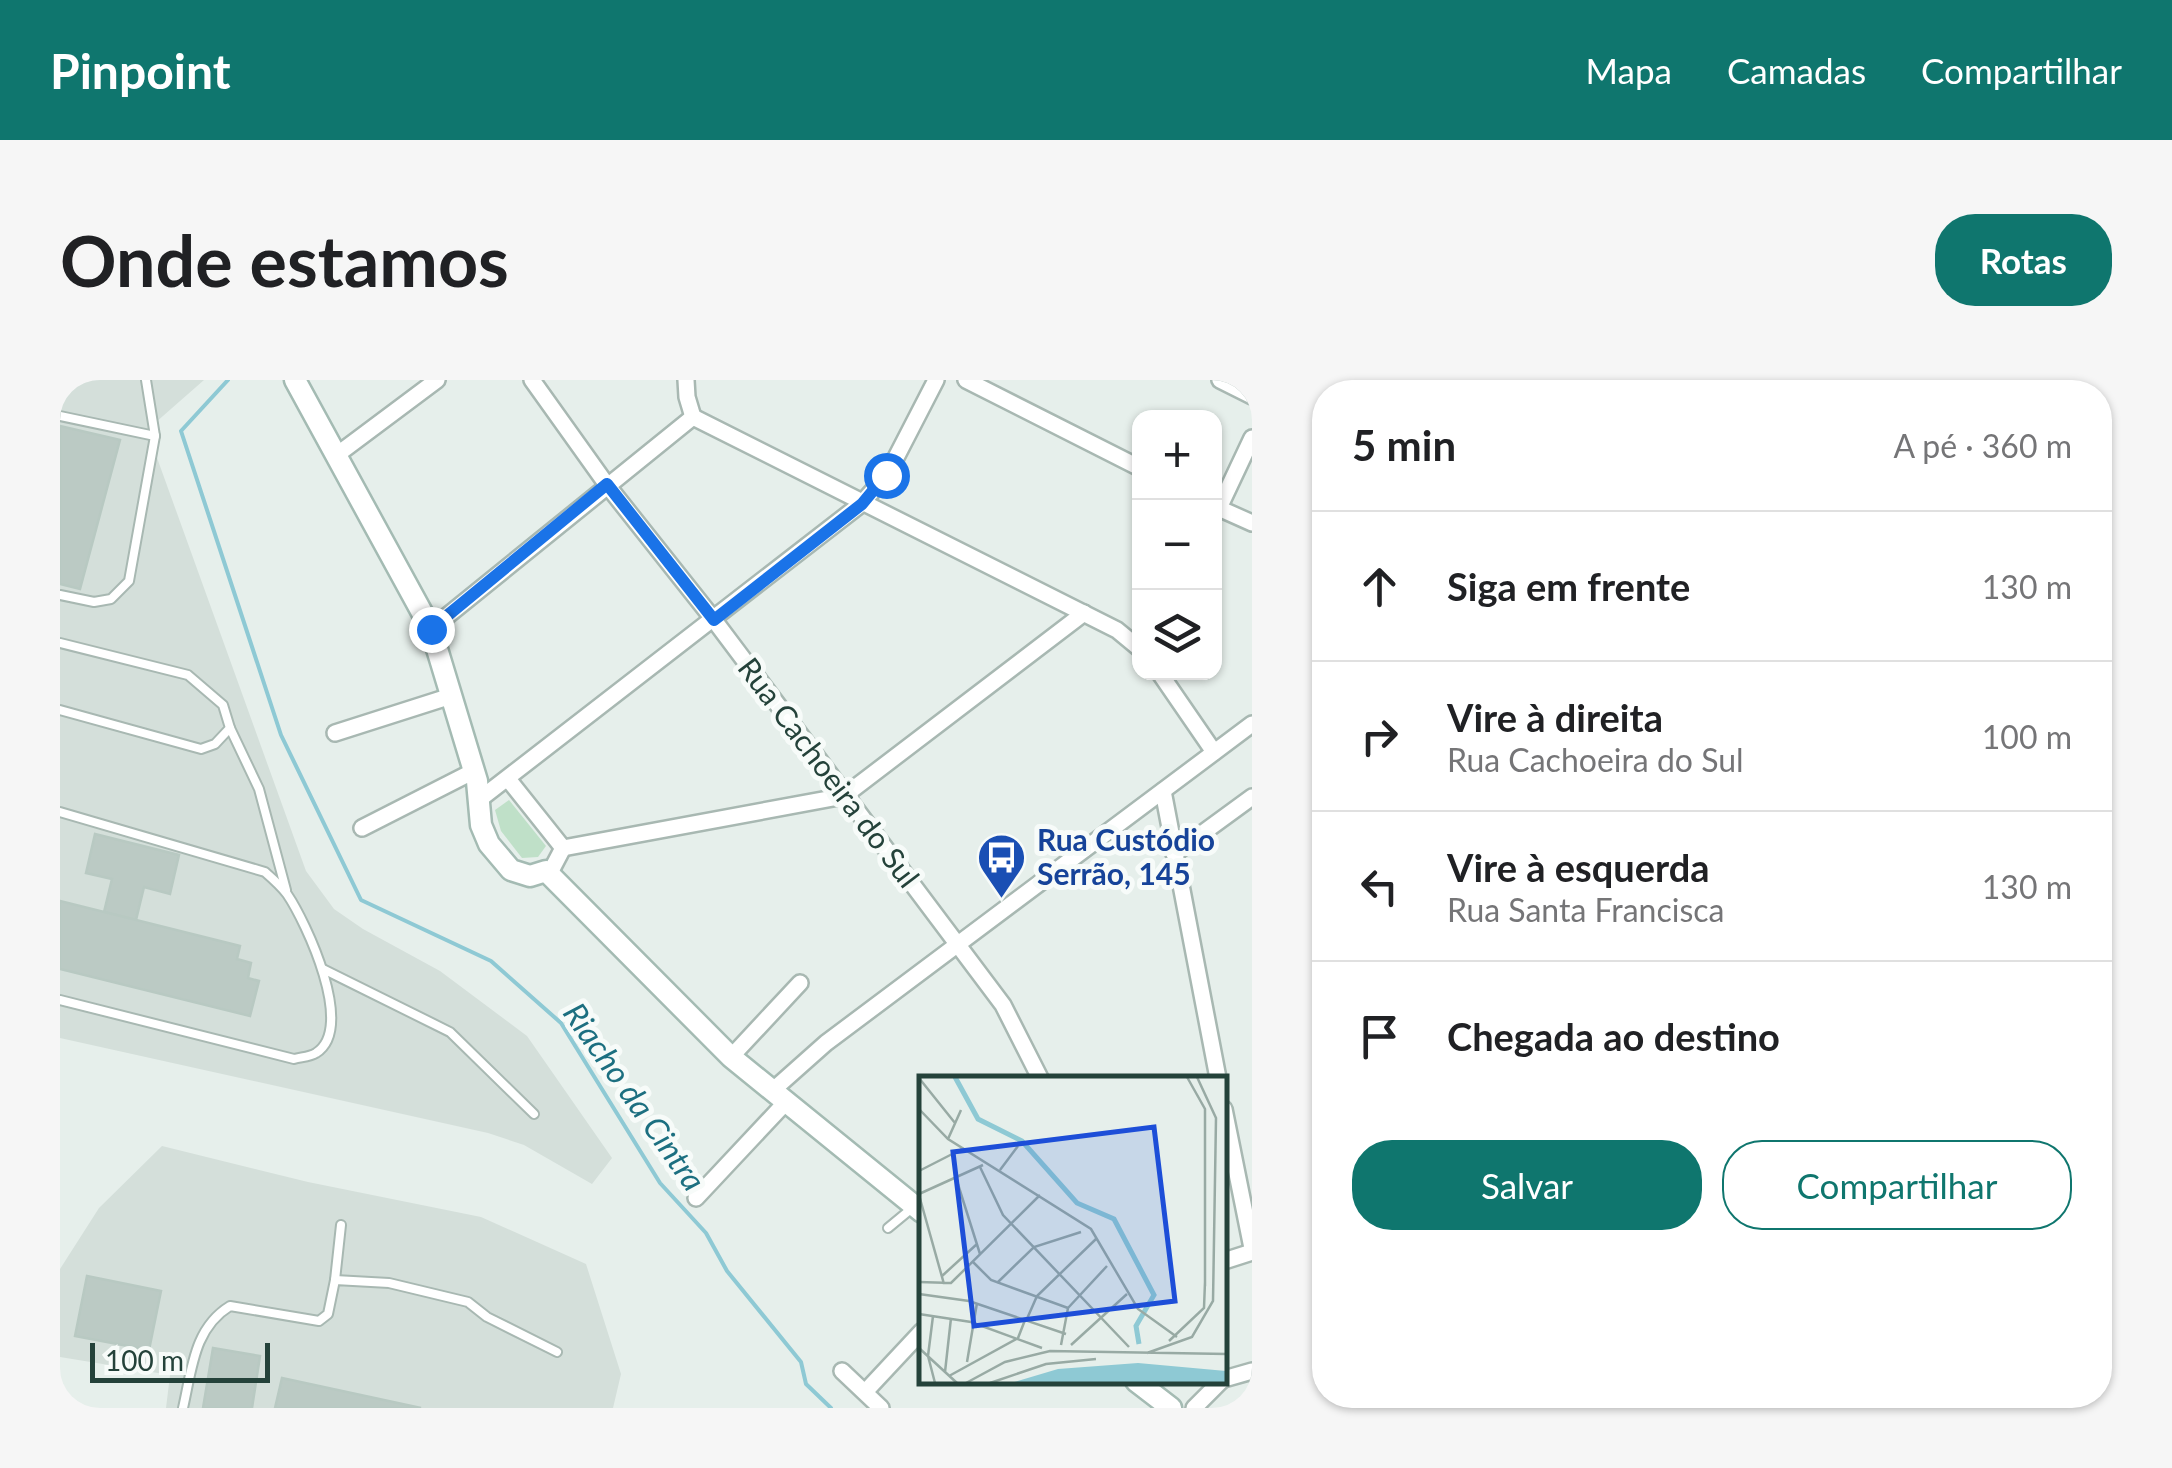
<!DOCTYPE html>
<html lang="pt">
<head>
<meta charset="utf-8">
<style>
	:root { --surface:#fff; --page:#f6f6f6; --text:#202124; --muted:#757577; --line:#e0e0e0; --accent:#0f766e }
	body { margin:0; font-family:Lato,sans-serif; background:var(--page); color:var(--text) }
	.controls { position:absolute; right:30px; top:30px; display:grid; overflow:hidden; border-radius:20px; box-shadow:0 2px 8px #0004 }
	.controls button { width:90px; height:90px; display:grid; place-items:center; padding:0; border:0; border-bottom:2px solid var(--line); background:var(--surface); color:var(--text); font:50px sans-serif }
	.scale { position:absolute; left:30px; bottom:25px; width:180px; box-sizing:border-box; padding-left:10px; border:5px solid #24423a; border-top:0; font-size:28px; line-height:35px; white-space:nowrap; color:#24423a; -webkit-text-stroke:8px #f7fbf9; paint-order:stroke }
	.stop { position:absolute; width:30px; height:30px; margin:-22px; border:8px solid #1a73e8; border-radius:50%; background:#fff }
	.stop.end { background:#1a73e8; border-color:#fff; box-shadow:0 2px 10px #0008 }
	.list { margin:0; padding:0; list-style:none }
	h2 { display:flex; justify-content:space-between; align-items:center; height:130px; margin:0; padding:0 40px; font-size:42px }
	h2 small { font-size:32px; font-weight:400; color:var(--muted) }
	.list li { display:grid; grid-template-columns:65px 1fr auto; gap:30px; align-items:center; box-sizing:border-box; height:150px; padding:0 40px; border-top:2px solid var(--line) }
	.list b { display:block; font-size:38px; white-space:nowrap }
	.list p { margin:0; font-size:32px; white-space:nowrap; color:var(--muted) }
	.list em { font-size:32px; font-style:normal; color:var(--muted) }
	.actions { display:flex; gap:20px; padding:30px 40px }
	.actions a { flex:1; padding:22px 0; border:2px solid var(--accent); border-radius:40px; text-align:center; font-size:35px; color:var(--accent) }
	.actions .main { background:var(--accent); color:#fff }
	.icon { flex:none; width:55px; height:55px; fill:none; stroke:currentColor; stroke-width:2; stroke-linecap:round; stroke-linejoin:round }
	.map { position:relative; flex:none; width:1192px; height:1028px; overflow:hidden; border-radius:40px }
	header { display:flex; align-items:center; gap:60px; box-sizing:border-box; height:140px; padding:0 50px; background:var(--accent); color:#fff }
	header strong { font-size:48px }
	nav { display:flex; gap:55px; margin-inline-start:auto; font-size:35px }
	.intro { display:flex; align-items:center; justify-content:space-between; box-sizing:border-box; height:240px; padding:0 60px }
	h1 { margin:0; font-size:70px }
	.button { padding:25px 45px; border-radius:40px; background:var(--accent); color:#fff; font-size:35px; font-weight:700 }
	main { display:flex; gap:60px; padding:0 60px }
	aside { flex:1; background:var(--surface); border-radius:40px; box-shadow:0 2px 8px #0004 }
	.map>svg:first-child { display:block }
	.built { fill:#d4dfda }
	.green { fill:#bfe0c8 }
	.lines { fill:none; stroke-linecap:round; stroke-linejoin:round }
	.stream { stroke:#8ec9d4; stroke-width:4 }
	.building { fill:#bbcac4; stroke:#b8c9c2; stroke-width:2.5 }
	.lane-casing { stroke:#a8b8b2; stroke-width:12 }
	.street-casing { stroke:#a8b8b2; stroke-width:20 }
	.secondary-casing { stroke:#a4bbb3; stroke-width:25 }
	.lane { stroke:#fff; stroke-width:8 }
	.street { stroke:#fff; stroke-width:15 }
	.secondary { stroke:#fff; stroke-width:20 }
	.route { stroke:#1a73e8; stroke-width:12 }
	.labels { text-anchor:middle; stroke-width:10; stroke-linejoin:round; paint-order:stroke }
	.street-label { font-size:30px; fill:#24423a; stroke:#f7fbf9 }
	.transit-label { font-size:30px; font-weight:bold; fill:#164399; stroke:#f7fbf9; text-anchor:start }
	.water-label { font-size:32px; font-style:italic; fill:#1c6f80; stroke:#f7fbf9 }
	.inset-river { fill:none; stroke:#8ec9d4; stroke-width:5 }
	.inset-road { fill:none; stroke:#98aaa4; stroke-width:2.5 }
	.view { fill:#1d4ed8; fill-opacity:0.15; stroke:#1d4ed8; stroke-width:5 }
	.inset-edge { fill:none; stroke:#24423a; stroke-width:5 }
</style>
</head>
<body>
<header>
<strong>Pinpoint</strong>
<nav><a>Mapa</a><a>Camadas</a><a>Compartilhar</a></nav>
</header>
<div class="intro"><h1>Onde estamos</h1><a class="button">Rotas</a></div>
<main>
<div class="map">
<svg width="1192" height="1028" viewBox="0 0 1192 1028">
	<rect width="100%" height="100%" fill="#e6efeb"/>
	<!-- built -->
	<g class="built">
		<polygon points="0,0 144,0 87,50 246,491 274,529 303,549 380,591 467,656 552,778 532,804 464,765 428,753 0,658"/>
		<polygon points="102,766 248,802 421,837 526,884 561,994 553,1028 106,1028 110,995 0,977 0,889 39,828"/>
	</g>
	<!-- green -->
	<polygon class="green" points="449,420 486,466 478,477 462,478 441,451 435,430"/>
	<g class="lines">
		<!-- stream -->
		<polyline class="stream" points="168,0 121,51 221,355 301,520 431,581 501,643 600,803 646,853 667,891 741,982 746,1004 771,1028"/>
	</g>
	<!-- building -->
	<g class="building">
		<polygon points="0,46 60,60 20,209 0,204"/>
		<polygon points="35,454 119,475 110,514 84,507 76,540 44,532 52,499 26,493"/>
		<polygon points="0,521 180,566 177,579 191,583 188,598 199,601 190,636 0,589"/>
		<polygon points="27,896 101,911 89,970 15,956"/>
		<polygon points="153,968 200,976 192,1028 143,1028"/>
		<polygon points="222,998 361,1028 215,1028"/>
	</g>
	<g class="lines">
		<defs>
			<g id="lane">
				<polyline points="0,36 95,56"/>
				<polyline points="0,215 34,222 51,219 69,201 95,56 86,0"/>
				<polyline points="0,263 128,295 163,325 170,348 155,364 141,369 0,330"/>
				<polyline points="170,348 199,409 226,510"/>
				<path d="M0,432L205,492C213,499 221,506 227,514C246,542 296,648 256,673C250,677 241,677 234,679L0,620"/>
				<polyline points="263,589 390,652 474,734"/>
				<polyline points="828,848 851,829"/>
				<polyline points="275,900 281,845"/>
				<path d="M123,1028C132,989 134,948 170,926L259,941L268,934L275,900L329,903L408,922L427,937L497,972"/>
			</g>
			<g id="street">
				<polyline points="472,0 547,105 654,240 943,625 980,698"/>
				<polyline points="626,0 627,17 633,37"/>
				<polyline points="906,0 1080,88"/>
				<polyline points="1160,0 1192,16"/>
				<polyline points="633,37 1057,250 1080,269"/>
				<polyline points="278,74 377,0"/>
				<polyline points="1154,126 1192,143"/>
				<polyline points="1159,128 1192,58"/>
				<polyline points="371,249 633,37"/>
				<polyline points="1099,292 1154,372"/>
				<polyline points="275,353 391,316"/>
				<polyline points="448,399 503,468 493,487 486,491"/>
				<polyline points="1103,411 1158,698"/>
				<polyline points="420,419 801,124 827,95 876,0"/>
				<polyline points="302,448 414,391"/>
				<polyline points="503,468 784,416 1024,233"/>
				<polyline points="1114,474 1192,417"/>
				<polyline points="671,677 740,603"/>
				<polyline points="712,711 766,663 1192,344"/>
				<polyline points="1164,729 1192,868"/>
				<polyline points="636,818 726,722"/>
				<polyline points="1164,881 1192,872"/>
				<polyline points="782,991 821,1028"/>
				<polyline points="1164,999 1192,991"/>
				<polyline points="805,1012 862,951"/>
				<polyline points="1134,1028 1161,1001"/>
			</g>
			<g id="secondary">
				<polyline points="235,0 371,249 417,401 421,445 429,464 451,490 470,496 486,491 671,677 862,832"/>
				<polyline points="1076,1001 1111,1028"/>
			</g>
		</defs>
		<!-- lane casing -->
		<use href="#lane" class="lane-casing"/>
		<!-- street casing -->
		<use href="#street" class="street-casing"/>
		<!-- secondary casing -->
		<use href="#secondary" class="secondary-casing"/>
		<!-- lane -->
		<use href="#lane" class="lane"/>
		<!-- street -->
		<use href="#street" class="street"/>
		<!-- secondary -->
		<use href="#secondary" class="secondary"/>
	</g>
	<g class="lines">
		<!-- route -->
		<polyline class="route" points="371,249 547,104 654,240 802,124 826,95"/>
	</g>
	<!-- icons -->
	<defs>
		<symbol id="bus-pin" viewBox="-11 -11 22 30"><path d="M0 17L-7.5 6A9.5 9.5 0 1 1 7.5 6Z" fill="#1a4fb4" stroke="#f7fbf9"/><path d="M-5-6H5V4H4V6H2V4H-2V6H-4V4H-5ZM-3.5-4V0h7V-4ZM-3.5 1.2v1.5H-2V1.2ZM2 1.2v1.5H3.5V1.2Z" fill="#fff"/></symbol>
	</defs>
	<g fill-rule="evenodd">
		<use href="#bus-pin" x="914" y="450" width="55" height="75"/>
	</g>
	<g class="labels">
		<!-- street labels -->
		<g class="street-label">
			<text transform="translate(768 393) rotate(53)" y="10">Rua Cachoeira do Sul</text>
		</g>
		<!-- transit labels -->
		<g class="transit-label">
			<text x="977" y="471">Rua Custódio<tspan x="977" dy="34">Serrão, 145</tspan></text>
		</g>
		<!-- water labels -->
		<g class="water-label">
			<text transform="translate(574 717) rotate(55)" y="11">Riacho da Cintra</text>
		</g>
	</g>
	<!-- overview -->
	<g transform="translate(859 696)">
		<rect width="308" height="308" fill="#e6efeb"/>
		<path d="M219,287L307,295V307H92L139,293Z" fill="#8ec9d4"/>
		<path class="inset-river" d="M36,1L59,43L103,65L158,127L195,143L235,219L217,250L220,268"/>
		<path class="inset-road" d="M268,1L286,33V210M0,2L36,47M0,33L29,63L172,153L219,233L258,261M29,63L42,34M61,91L84,139L210,271M81,94L99,70M0,95L45,72M37,102L61,178M0,118L64,89M0,119L25,208M54,186L72,204L149,232M23,200L58,168M0,206L32,207L121,119M78,207L115,171L162,156M0,218L50,225L147,258M149,232L188,190M0,238L52,246L123,272M14,240L9,280L16,307M107,245L118,220L177,163M250,265L285,232L286,206M142,269L149,232M152,269L208,218M0,272L38,307M228,277L273,261L294,225L297,42L278,1M48,286L58,227M26,296L32,242M30,300L99,262L106,244M47,307L86,286L131,275L308,278M71,307L127,288L177,283"/>
		<path class="view" d="M235,51L256,225L55,250L34,76Z"/>
		<rect width="308" height="308" class="inset-edge"/>
	</g>
</svg>
<div class="controls">
<button>+</button>
<button>−</button>
<button><svg class="icon" aria-label="layers" viewBox="0 0 24 24"><path d="M12 4l9 5-9 5-9-5zM3 14l9 5 9-5"/></svg></button>
</div>
<div class="scale">100 m</div>
<div class="stop" style="left:826px;top:95px"></div>
<div class="stop end" style="left:371px;top:249px"></div>
</div>
<aside>
<h2>5 min<small>A pé · 360 m</small></h2>
<ul class="list">
<li><svg class="icon" aria-label="ahead" viewBox="0 0 24 24"><path d="M12 20V5M6 11l6-6 6 6"/></svg><div><b>Siga em frente</b></div><em>130 m</em></li>
<li><svg class="icon" aria-label="right" viewBox="0 0 24 24"><path d="M7 20v-9h11M14 6l5 5-5 5"/></svg><div><b>Vire à direita</b><p>Rua Cachoeira do Sul</p></div><em>100 m</em></li>
<li><svg class="icon" aria-label="left" viewBox="0 0 24 24"><path d="M17 20v-9H6M10 6l-5 5 5 5"/></svg><div><b>Vire à esquerda</b><p>Rua Santa Francisca</p></div><em>130 m</em></li>
<li><svg class="icon" aria-label="arrive" viewBox="0 0 24 24"><path d="M6 21V4h12l-3 4 3 4H6"/></svg><div><b>Chegada ao destino</b></div></li>
</ul>
<div class="actions"><a class="main">Salvar</a><a>Compartilhar</a></div>
</aside>
</main>
</body>
</html>
